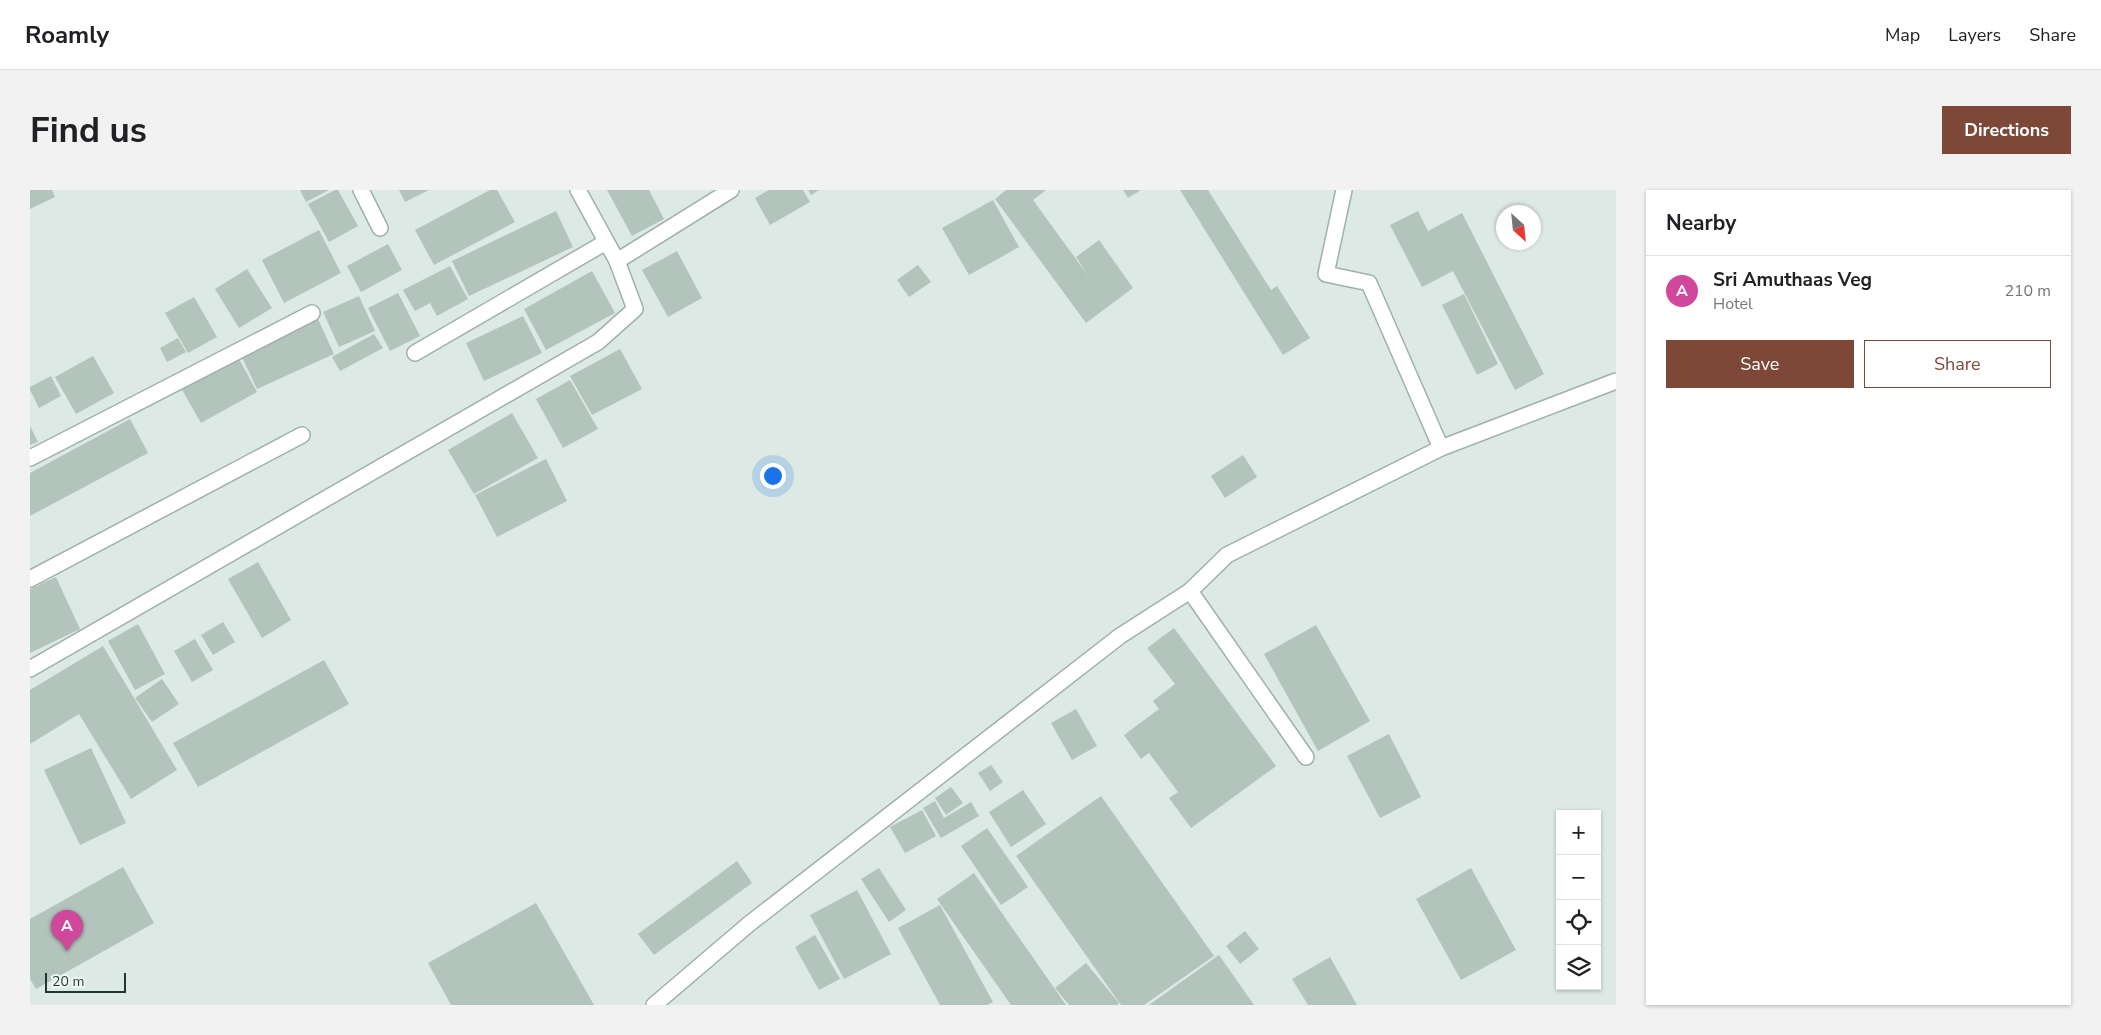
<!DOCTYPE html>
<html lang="en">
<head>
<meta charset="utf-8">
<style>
	:root { --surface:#fff; --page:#f2f2f2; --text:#202124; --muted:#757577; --line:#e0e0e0; --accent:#7e4839 }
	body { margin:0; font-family:"Nunito Sans",sans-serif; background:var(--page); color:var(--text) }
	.controls { position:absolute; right:15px; bottom:15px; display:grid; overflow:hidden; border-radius:0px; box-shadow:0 1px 4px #0004 }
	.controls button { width:45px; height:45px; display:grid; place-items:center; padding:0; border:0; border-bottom:1px solid var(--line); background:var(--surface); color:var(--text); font:25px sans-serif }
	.compass { position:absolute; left:1466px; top:15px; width:45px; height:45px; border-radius:50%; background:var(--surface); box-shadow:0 1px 4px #0004; rotate:153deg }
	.scale { position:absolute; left:15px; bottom:12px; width:81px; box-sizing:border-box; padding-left:5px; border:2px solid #1f3831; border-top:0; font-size:14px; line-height:18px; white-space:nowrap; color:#1f3831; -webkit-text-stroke:4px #edf6f2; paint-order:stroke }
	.you { position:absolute; left:742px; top:285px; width:18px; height:18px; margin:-12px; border:4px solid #fff; border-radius:50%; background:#1a73e8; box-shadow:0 0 0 8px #1a73e833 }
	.badge { display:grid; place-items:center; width:32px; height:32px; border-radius:50%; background:var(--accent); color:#fff; font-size:16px; font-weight:700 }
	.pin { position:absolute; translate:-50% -41px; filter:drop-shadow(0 1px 2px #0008) }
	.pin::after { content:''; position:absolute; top:26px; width:18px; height:15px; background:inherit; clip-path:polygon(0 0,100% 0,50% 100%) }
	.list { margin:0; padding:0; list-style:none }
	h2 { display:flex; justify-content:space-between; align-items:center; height:65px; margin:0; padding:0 20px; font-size:21px }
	h2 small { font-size:16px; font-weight:400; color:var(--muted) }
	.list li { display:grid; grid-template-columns:32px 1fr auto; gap:15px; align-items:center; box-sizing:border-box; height:70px; padding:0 20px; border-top:1px solid var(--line) }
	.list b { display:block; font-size:19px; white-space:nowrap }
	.list p { margin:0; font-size:16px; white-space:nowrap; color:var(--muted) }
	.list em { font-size:16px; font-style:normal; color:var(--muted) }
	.actions { display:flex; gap:10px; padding:15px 20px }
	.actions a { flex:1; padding:11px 0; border:1px solid var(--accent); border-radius:0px; text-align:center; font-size:18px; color:var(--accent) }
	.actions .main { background:var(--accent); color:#fff }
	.icon { flex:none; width:28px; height:28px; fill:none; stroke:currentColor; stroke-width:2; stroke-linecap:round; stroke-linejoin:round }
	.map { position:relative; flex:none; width:1586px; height:815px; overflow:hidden; border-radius:0px }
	header { display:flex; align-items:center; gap:30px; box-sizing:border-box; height:70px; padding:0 25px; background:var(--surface); border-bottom:1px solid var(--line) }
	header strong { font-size:24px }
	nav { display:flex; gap:28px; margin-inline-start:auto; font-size:18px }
	.intro { display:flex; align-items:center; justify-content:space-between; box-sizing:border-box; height:120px; padding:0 30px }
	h1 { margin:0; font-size:35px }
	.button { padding:12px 22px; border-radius:0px; background:var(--accent); color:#fff; font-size:18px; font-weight:700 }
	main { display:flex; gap:30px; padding:0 30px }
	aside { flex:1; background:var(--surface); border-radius:0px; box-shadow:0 1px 4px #0004 }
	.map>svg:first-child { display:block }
	.building { fill:#b3c4bd }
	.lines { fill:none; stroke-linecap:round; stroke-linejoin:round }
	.minor-casing { stroke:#a0b0ab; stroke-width:18 }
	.minor { stroke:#fff; stroke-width:15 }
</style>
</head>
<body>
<header>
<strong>Roamly</strong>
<nav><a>Map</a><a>Layers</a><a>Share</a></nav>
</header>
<div class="intro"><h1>Find us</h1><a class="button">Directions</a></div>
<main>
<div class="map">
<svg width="1586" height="815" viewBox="0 0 1586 815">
	<rect width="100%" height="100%" fill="#dde9e4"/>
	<!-- building -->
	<g class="building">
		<polygon points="0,0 22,0 25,7 0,19"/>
		<polygon points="270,0 299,0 276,12"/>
		<polygon points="305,0 308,0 328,36 299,52 278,14"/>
		<polygon points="369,0 399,0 375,12"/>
		<polygon points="460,0 467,0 485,32 404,75 385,40"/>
		<polygon points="577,0 619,0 634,29 602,46"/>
		<polygon points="739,0 773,0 780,12 740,35 725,8"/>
		<polygon points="778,0 789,0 781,5"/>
		<polygon points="976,0 1016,0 1003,10 1059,87 1046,67 1069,50 1103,98 1056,133 965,9"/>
		<polygon points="1093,0 1111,0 1098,8"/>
		<polygon points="1150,0 1178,0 1241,100 1247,96 1280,148 1253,165"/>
		<polygon points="963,10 989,57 939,85 912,38"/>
		<polygon points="526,21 543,57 439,106 422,71"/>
		<polygon points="1388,21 1398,41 1432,23 1514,184 1485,200 1423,81 1392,97 1360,35"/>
		<polygon points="289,40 311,83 254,113 232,70"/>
		<polygon points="358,54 372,80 331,102 317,76"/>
		<polygon points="647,61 672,108 638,127 612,80"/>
		<polygon points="888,75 901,92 879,107 867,90"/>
		<polygon points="420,76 438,109 407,126 400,113 385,121 373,100"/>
		<polygon points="217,79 242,118 209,138 185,99"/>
		<polygon points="562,81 585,123 516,160 494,119"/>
		<polygon points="368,103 390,146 360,161 338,118"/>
		<polygon points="1434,104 1468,174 1447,185 1412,115"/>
		<polygon points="329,106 345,141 309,157 293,122"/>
		<polygon points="164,107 187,147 158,163 135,123"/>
		<polygon points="493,126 512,163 454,191 436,153"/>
		<polygon points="287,127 304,164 227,199 210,163"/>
		<polygon points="344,144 353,158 310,181 302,167"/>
		<polygon points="148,148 156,162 137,172 130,158"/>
		<polygon points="590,159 612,199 562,225 540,186"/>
		<polygon points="63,166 84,203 46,224 25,187"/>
		<polygon points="208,167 227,202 171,233 151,198"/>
		<polygon points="21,186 31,206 9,218 0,200 0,197"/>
		<polygon points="540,190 568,239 533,258 506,209"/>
		<polygon points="482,223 508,268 444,304 418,260"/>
		<polygon points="100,229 118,263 0,326 0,283"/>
		<polygon points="0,236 8,252 0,255"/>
		<polygon points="1213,265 1227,287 1195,308 1181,286"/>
		<polygon points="516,269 537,311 467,347 445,305"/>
		<polygon points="228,372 261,430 232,448 198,389"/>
		<polygon points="26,387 50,439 0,463 0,399"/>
		<polygon points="193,432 205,452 183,465 171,445"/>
		<polygon points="108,434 135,484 105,500 78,451"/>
		<polygon points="1286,435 1340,531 1288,561 1234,464"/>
		<polygon points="1144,438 1246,576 1161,638 1139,608 1148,602 1119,563 1111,569 1094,545 1129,519 1123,511 1145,494 1117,458"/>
		<polygon points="165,449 183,480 162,492 144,461"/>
		<polygon points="73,456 147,580 101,609 49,524 0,554 0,500"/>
		<polygon points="294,470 319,514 168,597 143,553"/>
		<polygon points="132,489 149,514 122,532 105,508"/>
		<polygon points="1046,519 1067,556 1042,570 1021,533"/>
		<polygon points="1359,544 1391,607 1350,628 1317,566"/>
		<polygon points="61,558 96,633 50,655 14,580"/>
		<polygon points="961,575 973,592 960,601 948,583"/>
		<polygon points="921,597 933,613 916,625 905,608"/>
		<polygon points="993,600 1016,634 981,657 959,622"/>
		<polygon points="1071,606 1184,766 1114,815 1091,815 986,666"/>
		<polygon points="905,611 914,628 941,612 949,626 911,648 893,618"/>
		<polygon points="892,620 906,646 875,663 860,637"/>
		<polygon points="957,638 998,697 971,715 931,656"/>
		<polygon points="707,671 722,693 624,765 608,744"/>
		<polygon points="93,677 124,733 6,799 0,789 0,729"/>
		<polygon points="849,678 876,720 859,732 831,689"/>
		<polygon points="1441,678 1486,760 1431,790 1386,709"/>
		<polygon points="944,683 1036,815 981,815 907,709"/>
		<polygon points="827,700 861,764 814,789 780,725"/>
		<polygon points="506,713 564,815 421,815 398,773"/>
		<polygon points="910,715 963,812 957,815 910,815 868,738"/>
		<polygon points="1215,741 1229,759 1210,774 1196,756"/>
		<polygon points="785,745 810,789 789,800 765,757"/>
		<polygon points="1189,765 1224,815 1119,815"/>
		<polygon points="1300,767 1327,815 1278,815 1262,789"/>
		<polygon points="1056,773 1089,813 1087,815 1039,815 1025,798"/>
	</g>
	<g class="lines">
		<defs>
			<g id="minor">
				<polyline points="331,0 350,38"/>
				<polyline points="1314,0 1296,84 1339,93 1411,258"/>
				<polyline points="587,71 701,0"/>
				<polyline points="385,163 576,52"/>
				<polyline points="0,268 282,123"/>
				<polyline points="0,389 272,245"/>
				<polyline points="1160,401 1276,567"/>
				<polyline points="0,479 568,152 605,119 587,71 548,0"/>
				<polyline points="624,815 719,734 1090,446 1160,401 1197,365 1411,258 1586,191"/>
			</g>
		</defs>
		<!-- minor casing -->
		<use href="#minor" class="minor-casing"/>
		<!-- minor -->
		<use href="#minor" class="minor"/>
	</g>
</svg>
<div class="controls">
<button>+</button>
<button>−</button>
<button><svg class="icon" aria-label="locate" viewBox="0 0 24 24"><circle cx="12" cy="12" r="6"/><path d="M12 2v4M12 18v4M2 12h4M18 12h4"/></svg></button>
<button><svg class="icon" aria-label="layers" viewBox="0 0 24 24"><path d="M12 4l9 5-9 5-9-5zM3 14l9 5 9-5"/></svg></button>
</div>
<svg class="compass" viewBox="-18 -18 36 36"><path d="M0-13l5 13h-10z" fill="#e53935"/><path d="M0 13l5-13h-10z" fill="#757577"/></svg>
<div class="scale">20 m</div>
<div class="you"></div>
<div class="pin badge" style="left:37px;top:761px;background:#d1479c">A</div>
</div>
<aside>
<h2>Nearby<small></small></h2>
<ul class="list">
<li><span class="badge" style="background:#d1479c">A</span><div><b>Sri Amuthaas Veg</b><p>Hotel</p></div><em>210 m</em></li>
</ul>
<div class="actions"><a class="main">Save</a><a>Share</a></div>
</aside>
</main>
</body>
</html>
